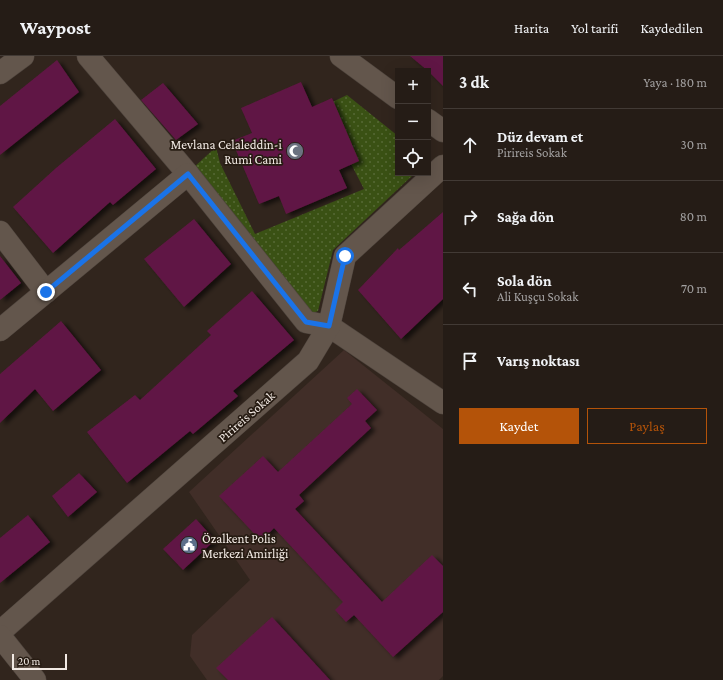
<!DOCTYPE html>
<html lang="tr">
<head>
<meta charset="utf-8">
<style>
	:root { --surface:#251c16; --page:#2d251f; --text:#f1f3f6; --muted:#a3a1a1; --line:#423a35; --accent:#b45309 }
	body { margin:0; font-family:"Crimson Pro",serif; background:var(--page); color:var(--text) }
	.controls { position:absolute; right:12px; top:12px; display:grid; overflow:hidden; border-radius:0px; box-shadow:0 4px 16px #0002 }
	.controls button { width:36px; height:36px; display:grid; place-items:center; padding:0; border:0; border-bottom:1px solid var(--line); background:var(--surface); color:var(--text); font:20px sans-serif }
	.scale { position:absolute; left:12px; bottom:10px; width:55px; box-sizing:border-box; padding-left:4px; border:2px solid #f2eae4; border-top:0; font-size:11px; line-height:14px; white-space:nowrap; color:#f2eae4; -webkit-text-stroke:3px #271c13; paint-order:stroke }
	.stop { position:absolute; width:12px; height:12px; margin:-9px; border:3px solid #1a73e8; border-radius:50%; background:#fff }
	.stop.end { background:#1a73e8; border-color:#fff; box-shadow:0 1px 4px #0008 }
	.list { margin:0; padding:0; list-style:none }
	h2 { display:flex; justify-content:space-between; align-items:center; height:52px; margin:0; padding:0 16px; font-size:17px }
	h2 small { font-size:13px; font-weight:400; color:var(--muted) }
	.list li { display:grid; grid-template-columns:26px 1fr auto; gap:12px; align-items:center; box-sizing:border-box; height:72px; padding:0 16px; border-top:1px solid var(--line) }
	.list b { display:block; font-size:15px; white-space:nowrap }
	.list p { margin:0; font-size:13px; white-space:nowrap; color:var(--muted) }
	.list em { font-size:13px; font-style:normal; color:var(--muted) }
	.actions { display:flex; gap:8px; padding:12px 16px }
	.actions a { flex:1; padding:9px 0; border:1px solid var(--accent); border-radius:0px; text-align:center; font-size:14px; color:var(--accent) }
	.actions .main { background:var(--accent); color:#fff }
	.icon { flex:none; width:22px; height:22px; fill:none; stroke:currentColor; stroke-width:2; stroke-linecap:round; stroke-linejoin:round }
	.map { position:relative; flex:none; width:443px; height:624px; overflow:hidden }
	header { display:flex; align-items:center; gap:24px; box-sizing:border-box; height:56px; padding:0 20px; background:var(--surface); border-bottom:1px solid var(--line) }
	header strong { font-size:19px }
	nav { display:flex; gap:22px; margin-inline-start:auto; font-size:14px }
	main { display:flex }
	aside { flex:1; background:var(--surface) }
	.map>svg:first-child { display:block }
	.education { fill:#412e28 }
	.grass { fill:url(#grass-dots) }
	.building { fill:#601644; filter:url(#shadow) }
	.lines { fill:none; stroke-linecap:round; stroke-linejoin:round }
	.minor-casing { stroke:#4d433c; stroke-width:23 }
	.minor { stroke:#63564c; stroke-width:22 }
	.route { stroke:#1a73e8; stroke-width:5 }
	.labels { text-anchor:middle; stroke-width:3.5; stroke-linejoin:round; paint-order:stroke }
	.poi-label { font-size:13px; fill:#f2eae4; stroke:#271c13; text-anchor:end }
	.street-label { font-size:13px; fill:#f2eae4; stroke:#271c13 }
</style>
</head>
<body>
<header>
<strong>Waypost</strong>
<nav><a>Harita</a><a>Yol tarifi</a><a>Kaydedilen</a></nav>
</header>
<main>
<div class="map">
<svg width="443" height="624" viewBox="0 0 443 624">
	<defs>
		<pattern id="grass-dots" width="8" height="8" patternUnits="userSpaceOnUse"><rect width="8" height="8" fill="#3a5114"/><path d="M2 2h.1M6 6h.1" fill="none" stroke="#576a36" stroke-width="1.8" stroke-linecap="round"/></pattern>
		<filter id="shadow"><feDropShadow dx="4.5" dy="2.5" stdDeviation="2" flood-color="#0009"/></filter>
	</defs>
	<rect width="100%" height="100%" fill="#31251d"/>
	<!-- education -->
	<polygon class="education" points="344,294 443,373 443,620 439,624 207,624 190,600 192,579 250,524 189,436"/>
	<!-- grass -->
	<polygon class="grass" points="347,39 398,80 398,117 412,117 413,119 333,194 318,255 310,258 193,112 216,91 220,107 255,178 364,133 349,104 326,49"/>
	<!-- building -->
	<g class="building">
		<polygon points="410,0 443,0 443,30 428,15"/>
		<polygon points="57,4 79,36 0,99 0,50"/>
		<polygon points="301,26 312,51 332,42 359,105 339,114 347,132 286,158 279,140 259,148 232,85 252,77 241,52"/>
		<polygon points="163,27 198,68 176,84 141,44"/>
		<polygon points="115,63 156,113 113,149 110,146 53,197 13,151 56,112"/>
		<polygon points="443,156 443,243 401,283 358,234 398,192 399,194"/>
		<polygon points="194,163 231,208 184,251 144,203"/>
		<polygon points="0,200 21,227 0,244"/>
		<polygon points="252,235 294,284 233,335 238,340 193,378 190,375 127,427 87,376 135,339 140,344 211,279 207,275"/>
		<polygon points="61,265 101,314 53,355 35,333 0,367 0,318"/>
		<polygon points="357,333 377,354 365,365 371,372 299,439 304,445 295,453 382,546 432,499 443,510 443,556 393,601 354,559 346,566 335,554 343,546 274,472 261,485 219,440 263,400 278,416 352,348 347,342"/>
		<polygon points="79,417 97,436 68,461 52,440"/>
		<polygon points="28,459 50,486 0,527 0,482"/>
		<polygon points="196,463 215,484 183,514 163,493"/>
		<polygon points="272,561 330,624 228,624 216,612"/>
	</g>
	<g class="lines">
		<defs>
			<g id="minor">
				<polyline points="88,0 188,118 306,266 329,270 443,347"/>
				<polyline points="341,0 398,42"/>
				<polyline points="0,17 23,0"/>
				<polyline points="428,64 443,75"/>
				<polyline points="0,176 46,236"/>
				<polyline points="0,274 188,118"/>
				<polyline points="0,576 308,305 329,270 345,200 443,110"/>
				<polyline points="0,580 35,624"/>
			</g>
		</defs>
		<!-- minor casing -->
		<use href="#minor" class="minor-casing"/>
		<!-- minor -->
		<use href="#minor" class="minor"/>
	</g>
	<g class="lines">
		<!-- route -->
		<polyline class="route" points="46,236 188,118 306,266 329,270 345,200"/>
	</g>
	<!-- icons -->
	<defs>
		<symbol id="mosque-disc" viewBox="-11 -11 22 22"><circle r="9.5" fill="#6b7280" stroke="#271c13"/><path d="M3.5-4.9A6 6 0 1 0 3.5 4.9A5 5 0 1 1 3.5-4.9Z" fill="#fff"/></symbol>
		<symbol id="civic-disc" viewBox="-11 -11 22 22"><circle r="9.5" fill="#5c6f8a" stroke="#271c13"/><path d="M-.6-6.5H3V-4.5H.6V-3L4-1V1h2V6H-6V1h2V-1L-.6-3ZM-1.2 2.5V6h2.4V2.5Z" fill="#fff"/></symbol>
	</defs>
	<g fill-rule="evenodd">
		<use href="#mosque-disc" x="285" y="85" width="20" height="20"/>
		<use href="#civic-disc" x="179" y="479" width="20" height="20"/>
	</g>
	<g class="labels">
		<!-- poi labels -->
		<g class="poi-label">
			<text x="282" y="93">Mevlana Celaleddin-i<tspan x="282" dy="15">Rumi Cami</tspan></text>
			<text x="202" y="487" text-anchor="start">Özalkent Polis<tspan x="202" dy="15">Merkezi Amirliği</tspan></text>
		</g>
		<!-- street labels -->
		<g class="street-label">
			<text transform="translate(246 360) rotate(-41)" y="5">Pirireis Sokak</text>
		</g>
	</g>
</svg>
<div class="controls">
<button>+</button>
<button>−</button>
<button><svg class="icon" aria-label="locate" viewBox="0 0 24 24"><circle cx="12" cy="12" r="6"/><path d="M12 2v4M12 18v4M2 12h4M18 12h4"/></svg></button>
</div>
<div class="scale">20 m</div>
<div class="stop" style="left:345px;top:200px"></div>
<div class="stop end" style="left:46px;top:236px"></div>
</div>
<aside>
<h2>3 dk<small>Yaya · 180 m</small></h2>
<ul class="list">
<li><svg class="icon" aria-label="ahead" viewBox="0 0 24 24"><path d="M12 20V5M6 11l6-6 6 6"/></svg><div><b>Düz devam et</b><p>Pirireis Sokak</p></div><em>30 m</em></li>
<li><svg class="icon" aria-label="right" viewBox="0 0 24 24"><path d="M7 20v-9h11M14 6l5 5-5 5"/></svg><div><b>Sağa dön</b></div><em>80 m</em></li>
<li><svg class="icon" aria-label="left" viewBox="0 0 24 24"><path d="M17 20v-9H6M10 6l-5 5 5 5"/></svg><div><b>Sola dön</b><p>Ali Kuşçu Sokak</p></div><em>70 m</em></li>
<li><svg class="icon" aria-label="arrive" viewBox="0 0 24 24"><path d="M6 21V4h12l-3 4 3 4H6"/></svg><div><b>Varış noktası</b></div></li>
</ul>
<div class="actions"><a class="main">Kaydet</a><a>Paylaş</a></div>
</aside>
</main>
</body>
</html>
